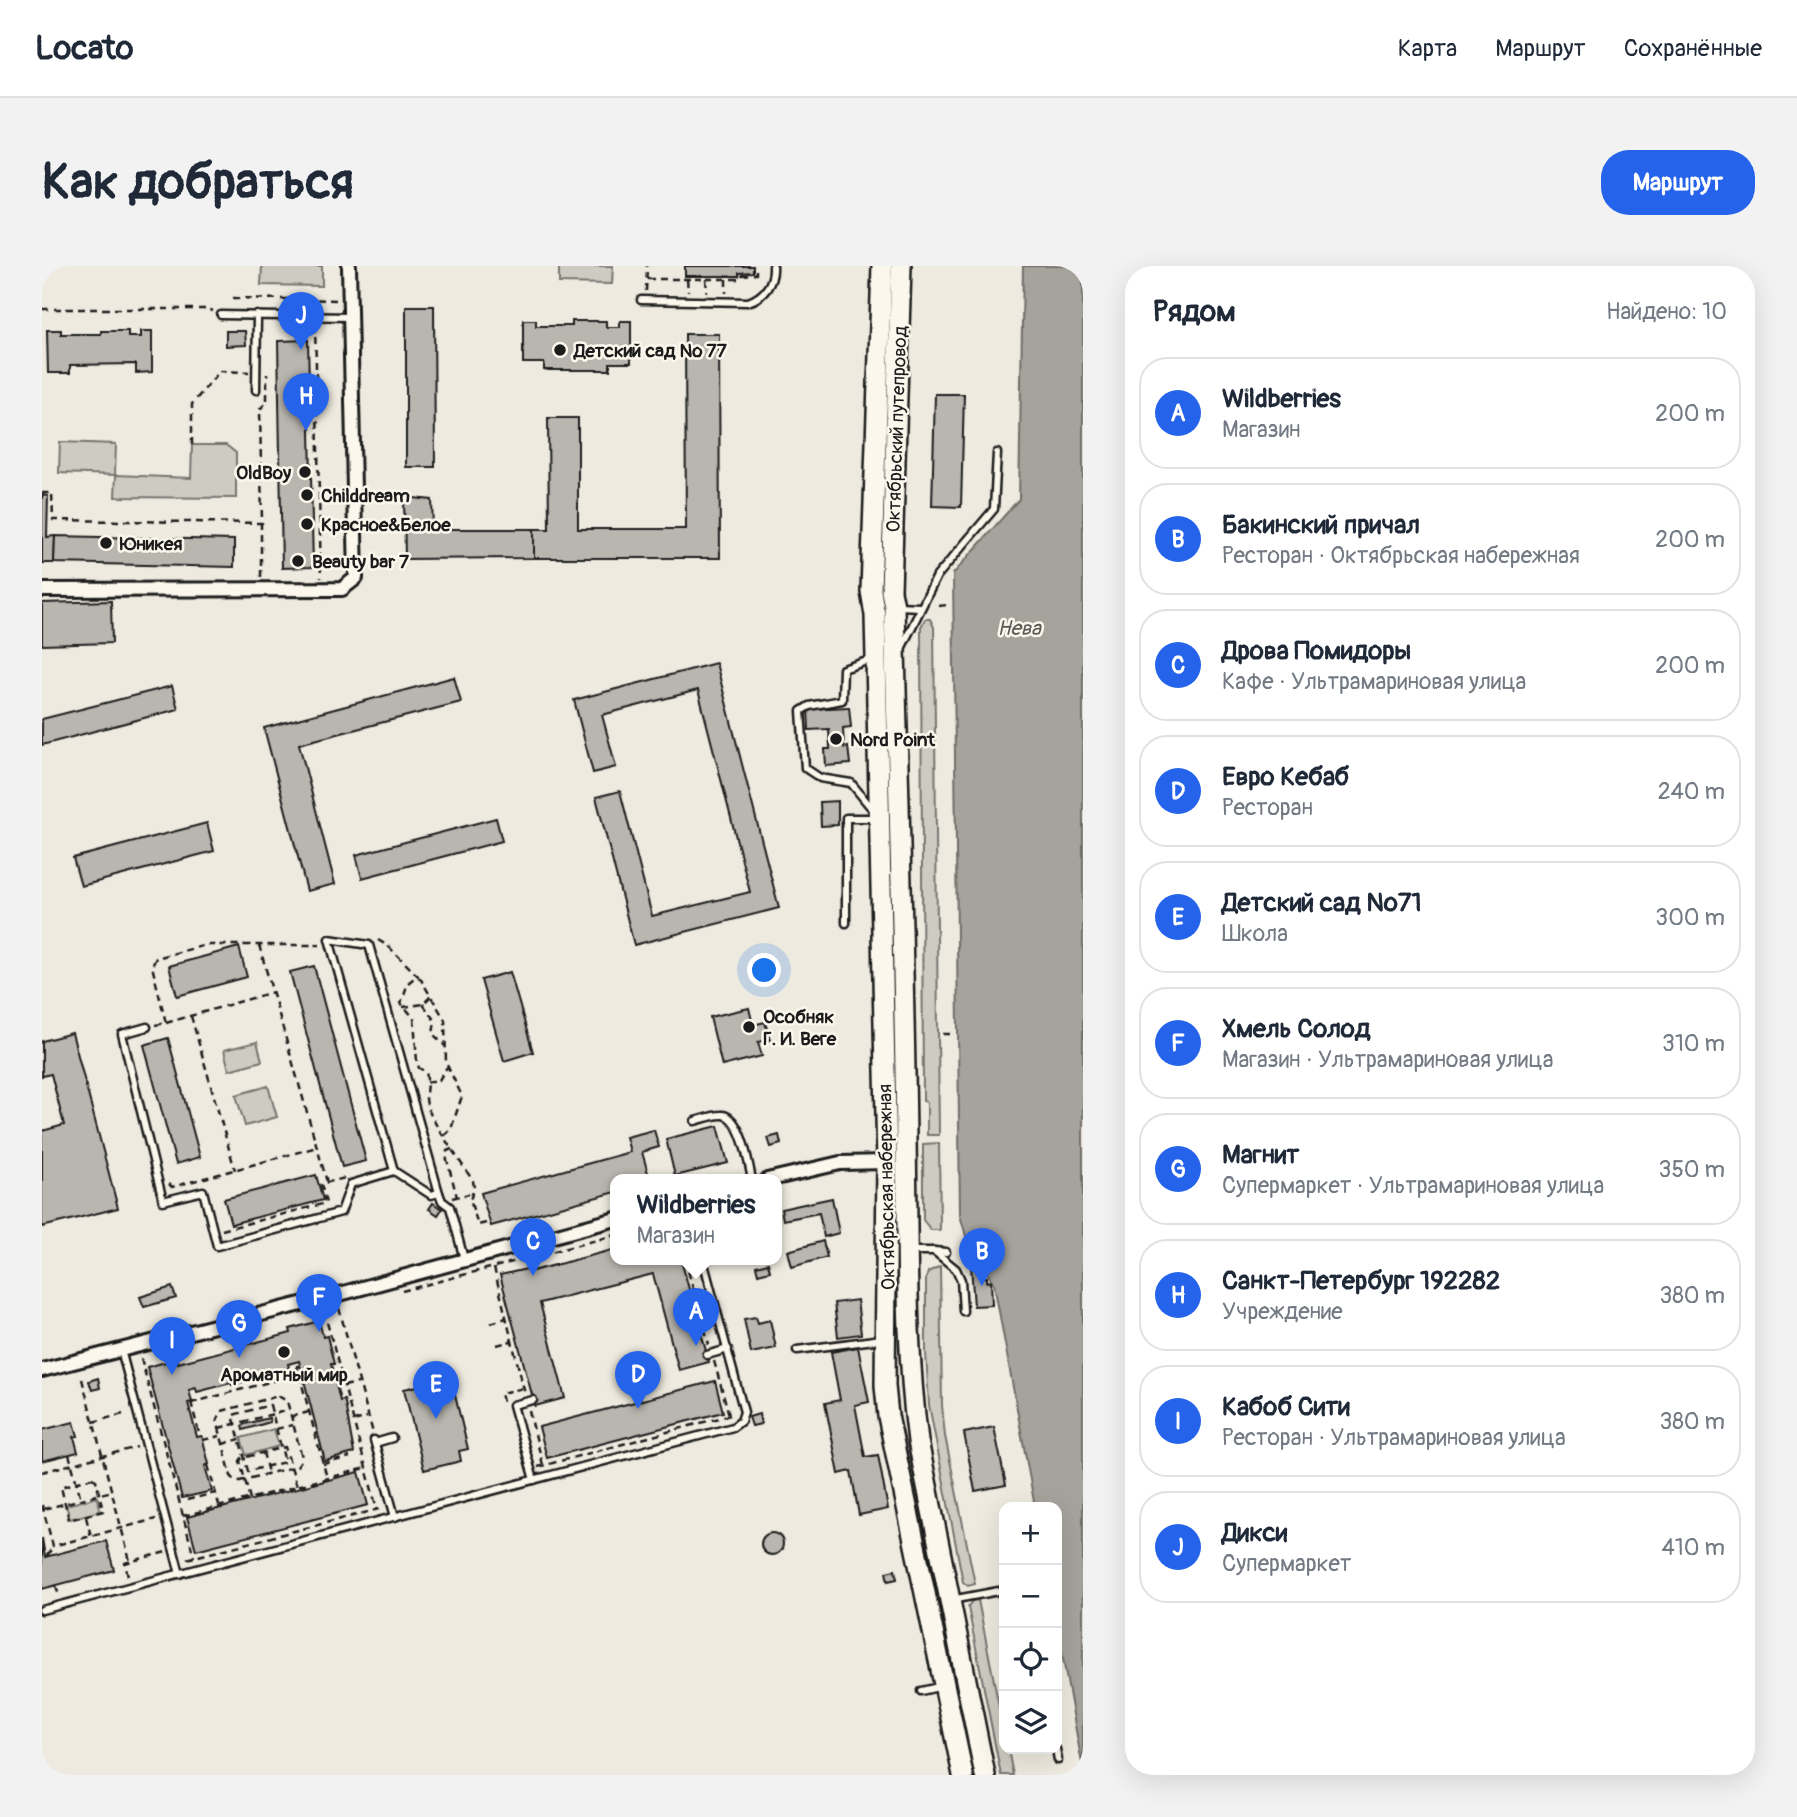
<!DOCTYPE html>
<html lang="ru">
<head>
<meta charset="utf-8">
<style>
	:root { --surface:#fff; --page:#f2f2f3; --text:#1f2937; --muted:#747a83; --line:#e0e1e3; --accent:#2563eb }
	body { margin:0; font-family:Pangolin,sans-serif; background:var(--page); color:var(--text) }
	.controls { position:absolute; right:21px; bottom:21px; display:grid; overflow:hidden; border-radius:14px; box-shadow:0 7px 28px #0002 }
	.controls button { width:63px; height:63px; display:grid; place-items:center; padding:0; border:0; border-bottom:2px solid var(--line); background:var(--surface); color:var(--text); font:35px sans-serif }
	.you { position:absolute; left:723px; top:705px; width:24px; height:24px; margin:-18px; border:5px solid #fff; border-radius:50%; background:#1a73e8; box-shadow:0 0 0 10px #1a73e833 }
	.badge { display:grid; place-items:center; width:46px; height:46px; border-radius:50%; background:var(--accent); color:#fff; font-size:23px; font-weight:700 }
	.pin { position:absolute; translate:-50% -58px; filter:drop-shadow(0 2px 4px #0008) }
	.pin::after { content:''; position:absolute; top:37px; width:24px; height:21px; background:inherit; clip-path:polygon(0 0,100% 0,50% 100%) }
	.popup { position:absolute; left:568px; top:908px; width:172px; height:91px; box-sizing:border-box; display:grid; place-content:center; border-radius:14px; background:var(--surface); filter:drop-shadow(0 2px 5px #0005); font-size:23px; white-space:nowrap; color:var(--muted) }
	.popup b { font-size:26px; color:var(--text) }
	.popup::after { content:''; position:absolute; left:50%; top:100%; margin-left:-14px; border:14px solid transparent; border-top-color:var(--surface) }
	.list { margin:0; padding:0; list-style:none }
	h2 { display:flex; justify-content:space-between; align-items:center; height:91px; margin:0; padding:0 28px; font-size:30px }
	h2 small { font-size:23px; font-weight:400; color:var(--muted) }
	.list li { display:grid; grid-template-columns:46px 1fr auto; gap:21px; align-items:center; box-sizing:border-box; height:112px; margin:0 14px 14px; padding:0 14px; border:2px solid var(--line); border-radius:28px }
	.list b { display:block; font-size:26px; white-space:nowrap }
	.list p { margin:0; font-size:23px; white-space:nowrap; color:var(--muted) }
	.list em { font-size:23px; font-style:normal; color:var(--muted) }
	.icon { flex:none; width:38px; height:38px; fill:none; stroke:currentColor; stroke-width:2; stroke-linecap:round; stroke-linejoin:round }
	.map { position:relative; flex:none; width:1041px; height:1509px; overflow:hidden; border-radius:28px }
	header { display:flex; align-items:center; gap:42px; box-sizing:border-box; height:98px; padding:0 35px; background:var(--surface); border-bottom:2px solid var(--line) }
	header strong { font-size:33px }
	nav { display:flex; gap:38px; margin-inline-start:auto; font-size:24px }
	.intro { display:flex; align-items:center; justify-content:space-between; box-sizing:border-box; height:168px; padding:0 42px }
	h1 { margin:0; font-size:49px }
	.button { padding:18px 32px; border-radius:28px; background:var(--accent); color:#fff; font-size:24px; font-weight:700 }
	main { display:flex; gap:42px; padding:0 42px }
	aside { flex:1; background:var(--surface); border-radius:28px; box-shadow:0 7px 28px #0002 }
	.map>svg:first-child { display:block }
	.green { fill:#ceccc2; stroke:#75746f; stroke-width:2 }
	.water { fill:#a6a39d; stroke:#6f6d69; stroke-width:2 }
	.building { fill:#b9b6af; stroke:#1c1c1c; stroke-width:2 }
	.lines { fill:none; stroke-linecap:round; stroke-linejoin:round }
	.lane-casing { stroke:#1c1c1c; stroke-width:11 }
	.street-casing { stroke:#1c1c1c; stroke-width:18 }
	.primary-casing { stroke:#1c1c1c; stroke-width:24 }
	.path { stroke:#1c1c1c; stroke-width:2.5; stroke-dasharray:7 5; stroke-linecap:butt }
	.lane { stroke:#fbf7ec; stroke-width:6 }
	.street { stroke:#fbf7ec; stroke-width:12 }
	.primary { stroke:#fbf7ec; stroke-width:19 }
	.poi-dot { fill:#1c1c1c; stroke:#fbf7ec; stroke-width:2.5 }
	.labels { text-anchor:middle; stroke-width:5; stroke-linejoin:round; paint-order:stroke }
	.poi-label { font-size:19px; font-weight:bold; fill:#1c1c1c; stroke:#fbf7ec; text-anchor:start }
	.street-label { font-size:19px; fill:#1c1c1c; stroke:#fbf7ec }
	.water-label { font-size:21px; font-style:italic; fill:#5a5956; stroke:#fbf7ec }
</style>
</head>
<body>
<header>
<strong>Locato</strong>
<nav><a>Карта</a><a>Маршрут</a><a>Сохранённые</a></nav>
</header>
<div class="intro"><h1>Как добраться</h1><a class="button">Маршрут</a></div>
<main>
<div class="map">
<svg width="1041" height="1509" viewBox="0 0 1041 1509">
	<rect width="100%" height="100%" fill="#eeeadf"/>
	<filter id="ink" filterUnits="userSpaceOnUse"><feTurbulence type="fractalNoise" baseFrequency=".0143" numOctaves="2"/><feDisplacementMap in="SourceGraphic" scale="14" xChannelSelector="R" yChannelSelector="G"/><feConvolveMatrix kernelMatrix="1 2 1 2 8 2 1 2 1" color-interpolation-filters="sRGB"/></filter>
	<g filter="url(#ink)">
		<!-- green -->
		<g class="green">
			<polygon points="220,0 280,0 280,20 219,19"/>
			<polygon points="517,0 571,0 570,18 517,17"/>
			<polygon points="18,176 74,178 73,209 17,207"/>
			<polygon points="150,179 184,179 194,187 194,232 73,231 74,209 149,212"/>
			<polygon points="883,353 888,353 892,361 897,869 885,869 885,836 881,835 879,361"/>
			<polygon points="215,776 220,795 187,804 182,784"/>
			<polygon points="226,820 235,851 203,860 194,829"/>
			<polygon points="897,877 898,964 889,964 881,954 881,878"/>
			<polygon points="898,1000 900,1139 903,1170 933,1318 926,1320 921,1316 887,1139 884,1086 884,1013 886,1006"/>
			<polygon points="232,1163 237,1180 204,1189 199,1172"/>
			<polygon points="56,1231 58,1245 28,1253 24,1239"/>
			<polygon points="936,1334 962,1466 962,1483 966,1483 971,1509 959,1509 926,1341 930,1335"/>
		</g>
		<!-- water -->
		<polygon class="water" points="981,0 1041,0 1041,1503 1015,1360 1015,1241 993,1241 952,1018 924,970 918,949 911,308 977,233"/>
		<!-- building -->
		<g class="building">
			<polygon points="643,0 711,0 711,6 697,7 697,10 643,10"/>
			<polygon points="364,40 392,40 393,201 364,201"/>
			<polygon points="481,54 494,54 494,60 530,60 530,55 564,55 564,61 578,61 578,55 589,55 589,97 568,97 568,104 502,104 502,97 481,97"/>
			<polygon points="5,64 19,64 19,68 59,68 59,65 86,65 86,71 99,71 99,65 110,65 110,106 94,107 94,98 28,99 28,107 6,107"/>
			<polygon points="184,65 203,65 204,79 184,80"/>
			<polygon points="643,68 677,68 678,292 492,292 492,263 507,263 506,152 536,152 536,263 644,263"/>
			<polygon points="266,74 271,301 240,302 236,75"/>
			<polygon points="893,128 922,128 919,241 890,240"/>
			<polygon points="0,229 6,230 5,271 13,270 12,297 0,297"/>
			<polygon points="362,231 390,234 391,263 492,263 492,292 363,293"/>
			<polygon points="13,270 192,274 192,301 12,297"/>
			<polygon points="69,335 70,377 0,379 0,337"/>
			<polygon points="674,397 737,642 592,679 554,531 578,525 610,650 708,626 656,424 560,449 574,501 551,507 532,434"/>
			<polygon points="412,411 419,436 257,478 293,618 265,625 222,462"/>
			<polygon points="130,420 136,443 0,479 0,453"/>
			<polygon points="807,441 809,461 801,462 802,482 806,481 808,498 784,500 783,483 788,483 787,463 767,464 766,443"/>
			<polygon points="796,535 796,559 779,560 778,536"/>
			<polygon points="454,552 460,575 320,612 314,589"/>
			<polygon points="165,557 172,585 39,620 31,592"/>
			<polygon points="197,681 205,711 135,730 127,700"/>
			<polygon points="272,700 324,895 300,901 248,706"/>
			<polygon points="468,706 491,786 462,795 439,714"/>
			<polygon points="707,742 711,759 723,756 728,774 716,776 720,790 680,800 668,751"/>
			<polygon points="30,767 76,942 0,961 0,865 22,859 9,808 0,810 0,775"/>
			<polygon points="126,772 158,891 134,898 102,779"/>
			<polygon points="676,860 686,897 633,910 624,873"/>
			<polygon points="612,864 617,881 600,886 608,914 574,914 574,926 449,960 439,927 588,886 584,871"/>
			<polygon points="737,869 739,878 729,881 726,872"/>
			<polygon points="274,909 281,934 189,958 182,933"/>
			<polygon points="790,932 797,967 782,971 777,947 741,954 739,943"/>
			<polygon points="391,937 400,943 396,949 387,943"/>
			<polygon points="781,975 785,991 750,1001 746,985"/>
			<polygon points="574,983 574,994 639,994 667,1096 637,1104 611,1008 498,1037 523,1132 493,1140 458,1009 489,1002 490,1005"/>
			<polygon points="726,997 728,1005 716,1008 714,1000"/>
			<polygon points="929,999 939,999 940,1011 945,1011 945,1016 949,1015 950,1039 932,1040"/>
			<polygon points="130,1021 134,1032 102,1041 98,1031"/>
			<polygon points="815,1034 819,1068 796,1071 792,1037"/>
			<polygon points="714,1051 716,1057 728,1054 734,1082 709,1087 702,1053"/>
			<polygon points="277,1055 281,1071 285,1070 292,1098 289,1098 298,1135 302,1134 303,1137 312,1187 283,1195 257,1095 246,1098 247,1102 190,1119 189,1117 155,1126 154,1122 147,1124 150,1136 146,1137 155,1171 160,1170 167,1198 163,1200 170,1225 140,1232 105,1101 135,1093 136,1097 249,1067 248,1063"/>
			<polygon points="816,1081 827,1136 813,1139 823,1191 836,1189 846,1243 817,1249 809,1205 797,1208 783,1137 798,1134 789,1086"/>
			<polygon points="56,1112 58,1122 50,1124 47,1115"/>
			<polygon points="398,1115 400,1124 411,1121 426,1183 417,1185 419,1195 382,1204 362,1123"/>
			<polygon points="673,1115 681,1146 505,1192 497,1161"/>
			<polygon points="717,1148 719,1158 710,1160 707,1151"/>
			<polygon points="227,1152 228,1156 201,1164 200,1160 203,1158"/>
			<polygon points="32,1156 36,1170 32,1171 36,1186 0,1195 0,1164"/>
			<polygon points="952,1161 964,1219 933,1225 922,1167"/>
			<polygon points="317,1206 326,1239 154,1284 145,1251"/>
			<circle cx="730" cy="1278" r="11"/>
			<polygon points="0,1272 3,1291 64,1275 72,1304 0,1323"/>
			<polygon points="853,1304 855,1313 846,1315 844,1306"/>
		</g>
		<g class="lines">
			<defs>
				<g id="lane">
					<path d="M599,34L706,36C722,31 732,17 731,0"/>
					<polyline points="179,49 310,51"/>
					<polyline points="214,124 215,49"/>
					<polyline points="856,340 878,341"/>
					<polyline points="860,381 895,310 952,243 955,187"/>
					<polyline points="831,393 801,403 800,434 767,440 759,445 763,502 778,512 809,517 832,545"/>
					<polyline points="804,657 804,552 835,552"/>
					<polyline points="105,761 80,768 121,935 161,925 175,980 299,946 309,918 352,905 389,929 397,927"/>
					<path d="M653,855C661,853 673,848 681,849C699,851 707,898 710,914"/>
					<polyline points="352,905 287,673 327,679 397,927 400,935 408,941 422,993"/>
					<polyline points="867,985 892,985 914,1003 919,1014 921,1045"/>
					<polyline points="892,985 904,986"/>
					<polyline points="79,1084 138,1308"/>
					<polyline points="755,1084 840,1073"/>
					<polyline points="665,1089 686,1083"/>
					<polyline points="491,1134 471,1139 492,1214"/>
					<polyline points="332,1174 353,1251"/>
					<polyline points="333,1177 350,1172"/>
					<polyline points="909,1334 962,1324"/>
					<polyline points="0,1344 691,1161 699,1155 702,1146 661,994"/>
					<polyline points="879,1425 901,1420"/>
					<polyline points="1014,1483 1016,1494"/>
				</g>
				<g id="street">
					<polyline points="0,324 300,323 314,312 307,0"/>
					<polyline points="725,914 798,897 845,896"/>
					<polyline points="0,1104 294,1029 574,953"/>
				</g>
				<g id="primary">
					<polyline points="840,0 829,325 833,349 834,392 845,896 843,1120 846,1150 921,1509"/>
					<path d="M859,0L849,325L852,340C856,518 862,696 864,874C866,975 863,1076 876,1175L943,1509"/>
				</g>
			</defs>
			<!-- lane casing -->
			<use href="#lane" class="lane-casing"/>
			<!-- street casing -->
			<use href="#street" class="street-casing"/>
			<!-- primary casing -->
			<use href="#primary" class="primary-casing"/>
			<!-- path -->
			<g class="path">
				<polyline points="605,13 697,13 700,9 714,8 714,0"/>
				<polyline points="645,13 646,26"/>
				<polyline points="664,13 665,27"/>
				<polyline points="684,13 684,27"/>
				<polyline points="604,25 605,0"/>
				<polyline points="191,32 296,34"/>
				<polyline points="0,43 166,43 171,45"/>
				<polyline points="273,59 279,312"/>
				<polyline points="150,179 150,138 178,105 207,106"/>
				<polyline points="0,227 10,227 11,254 220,257 218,143 225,136 225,108"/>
				<polyline points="219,311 219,258"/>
				<polyline points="897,340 905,339"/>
				<polyline points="336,674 346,680 378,712"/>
				<polyline points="217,679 285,916"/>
				<polyline points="381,738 393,755 391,768 403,780"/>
				<polyline points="361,741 381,738 389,730"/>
				<polyline points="149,750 193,904"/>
				<polyline points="124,757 231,726"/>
				<polyline points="113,759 124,757 110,700 114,692 164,679 278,679"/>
				<polyline points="901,768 909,768"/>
				<polyline points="385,816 397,814 405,801"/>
				<path d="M402,870L409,863L420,830L404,797L403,754L378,712H372L366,717L359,737L372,752L375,796L377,802L384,806C387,817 382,828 385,839C388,854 421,899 431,915L432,922L428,934L436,959L444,957"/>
				<polyline points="410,883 405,885 404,890 415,931"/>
				<polyline points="127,918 130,921 275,881"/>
				<polyline points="410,932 427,928"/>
				<polyline points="180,964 284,937 279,918 303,912"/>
				<polyline points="643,994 667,1079"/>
				<polyline points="452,1002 483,1128"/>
				<polyline points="360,1025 574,969"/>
				<polyline points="297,1042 331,1167"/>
				<polyline points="282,1045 335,1243"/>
				<polyline points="449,1057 464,1052"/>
				<polyline points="455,1079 469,1075"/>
				<polyline points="99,1092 152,1291"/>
				<polyline points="672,1095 687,1149"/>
				<polyline points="258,1100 255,1100 285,1212"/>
				<polyline points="40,1113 88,1295"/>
				<polyline points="302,1120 316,1117"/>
				<polygon points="236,1130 245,1135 260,1191 258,1196 255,1200 198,1215 193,1214 189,1210 175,1154 180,1145"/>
				<polyline points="149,1136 158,1171"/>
				<polyline points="461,1136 459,1127 482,1122"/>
				<polyline points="149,1137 257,1108"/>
				<polygon points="228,1139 243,1196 206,1205 191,1149"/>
				<polyline points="487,1145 501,1199"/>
				<polyline points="249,1151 270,1145"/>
				<polyline points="312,1155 325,1151"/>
				<polyline points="51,1156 85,1147"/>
				<polyline points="177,1162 247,1144"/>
				<polyline points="234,1163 251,1159"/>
				<polyline points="161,1174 178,1170"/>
				<polyline points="181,1178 198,1173"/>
				<polyline points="221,1186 226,1207"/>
				<polyline points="27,1188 39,1233"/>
				<polyline points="281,1198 308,1191"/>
				<polyline points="166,1199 177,1239"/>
				<polyline points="496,1201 692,1148"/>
				<polyline points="0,1206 95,1181"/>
				<polygon points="50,1212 54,1214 61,1245 27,1254 19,1221"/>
				<polyline points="208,1233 198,1195 200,1192 243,1181 255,1220"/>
				<polyline points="145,1234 173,1227"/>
				<polyline points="0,1239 11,1280 114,1253"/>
				<polyline points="2,1243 70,1225"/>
				<polyline points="141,1250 324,1202"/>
				<polyline points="44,1251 49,1270"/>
				<polyline points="5,1290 11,1280"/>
				<polyline points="145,1293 341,1242"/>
				<polyline points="86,1310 83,1297 124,1286"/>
				<polyline points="14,1320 17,1330"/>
			</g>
			<!-- lane -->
			<use href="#lane" class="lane"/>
			<!-- street -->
			<use href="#street" class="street"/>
			<!-- primary -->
			<use href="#primary" class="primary"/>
		</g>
	</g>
	<!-- markers -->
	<g class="poi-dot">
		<circle cx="518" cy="84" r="7"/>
		<circle cx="263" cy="206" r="7"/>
		<circle cx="265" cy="229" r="7"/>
		<circle cx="265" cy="258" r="7"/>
		<circle cx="64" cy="277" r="7"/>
		<circle cx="256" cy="295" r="7"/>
		<circle cx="794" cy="473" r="7"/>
		<circle cx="707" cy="761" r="7"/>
		<circle cx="242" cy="1086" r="7"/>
	</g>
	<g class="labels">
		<!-- poi labels -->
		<g class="poi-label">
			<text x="532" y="91">Детский сад № 77</text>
			<text x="249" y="213" text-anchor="end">OldBoy</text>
			<text x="279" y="236">Childdream</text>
			<text x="279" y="265">Красное&amp;Белое</text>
			<text x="78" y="284">Юникея</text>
			<text x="270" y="302">Beauty bar 7</text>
			<text x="808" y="480">Nord Point</text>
			<text x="721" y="757">Особняк<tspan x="721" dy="22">Г. И. Веге</tspan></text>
			<text x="242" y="1115" text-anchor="middle">Ароматный мир</text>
		</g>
		<!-- street labels -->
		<g class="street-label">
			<text transform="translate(854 163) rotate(-88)" y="7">Октябрьский путепровод</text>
			<text transform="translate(844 921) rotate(-91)" y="7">Октябрьская набережная</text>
		</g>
		<!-- water labels -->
		<g class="water-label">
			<text x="977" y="369">Нева</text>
		</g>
	</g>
</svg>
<div class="controls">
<button>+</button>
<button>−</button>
<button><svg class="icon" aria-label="locate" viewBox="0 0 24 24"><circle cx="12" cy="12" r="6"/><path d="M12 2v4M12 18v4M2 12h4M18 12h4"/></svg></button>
<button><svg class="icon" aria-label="layers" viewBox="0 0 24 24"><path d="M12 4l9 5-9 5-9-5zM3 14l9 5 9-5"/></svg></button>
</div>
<div class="you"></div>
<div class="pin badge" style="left:654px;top:1080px">A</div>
<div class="popup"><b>Wildberries</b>Магазин</div>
<div class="pin badge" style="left:940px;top:1020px">B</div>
<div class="pin badge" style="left:491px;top:1010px">C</div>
<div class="pin badge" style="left:596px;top:1143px">D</div>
<div class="pin badge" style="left:394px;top:1153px">E</div>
<div class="pin badge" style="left:277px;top:1066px">F</div>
<div class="pin badge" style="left:197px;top:1092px">G</div>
<div class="pin badge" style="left:264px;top:165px">H</div>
<div class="pin badge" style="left:130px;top:1109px">I</div>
<div class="pin badge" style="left:259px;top:84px">J</div>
</div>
<aside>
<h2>Рядом<small>Найдено: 10</small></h2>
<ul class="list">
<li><span class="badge">A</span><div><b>Wildberries</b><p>Магазин</p></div><em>200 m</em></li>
<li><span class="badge">B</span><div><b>Бакинский причал</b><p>Ресторан · Октябрьская набережная</p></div><em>200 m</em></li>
<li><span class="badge">C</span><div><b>Дрова Помидоры</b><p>Кафе · Ультрамариновая улица</p></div><em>200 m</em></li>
<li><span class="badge">D</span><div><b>Евро Кебаб</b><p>Ресторан</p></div><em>240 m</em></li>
<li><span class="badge">E</span><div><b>Детский сад №71</b><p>Школа</p></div><em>300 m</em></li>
<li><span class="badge">F</span><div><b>Хмель Солод</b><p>Магазин · Ультрамариновая улица</p></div><em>310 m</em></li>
<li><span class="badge">G</span><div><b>Магнит</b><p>Супермаркет · Ультрамариновая улица</p></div><em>350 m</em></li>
<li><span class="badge">H</span><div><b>Санкт-Петербург 192282</b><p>Учреждение</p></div><em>380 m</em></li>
<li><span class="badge">I</span><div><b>Кабоб Сити</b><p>Ресторан · Ультрамариновая улица</p></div><em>380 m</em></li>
<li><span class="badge">J</span><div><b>Дикси</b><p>Супермаркет</p></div><em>410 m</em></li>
</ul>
</aside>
</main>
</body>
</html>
